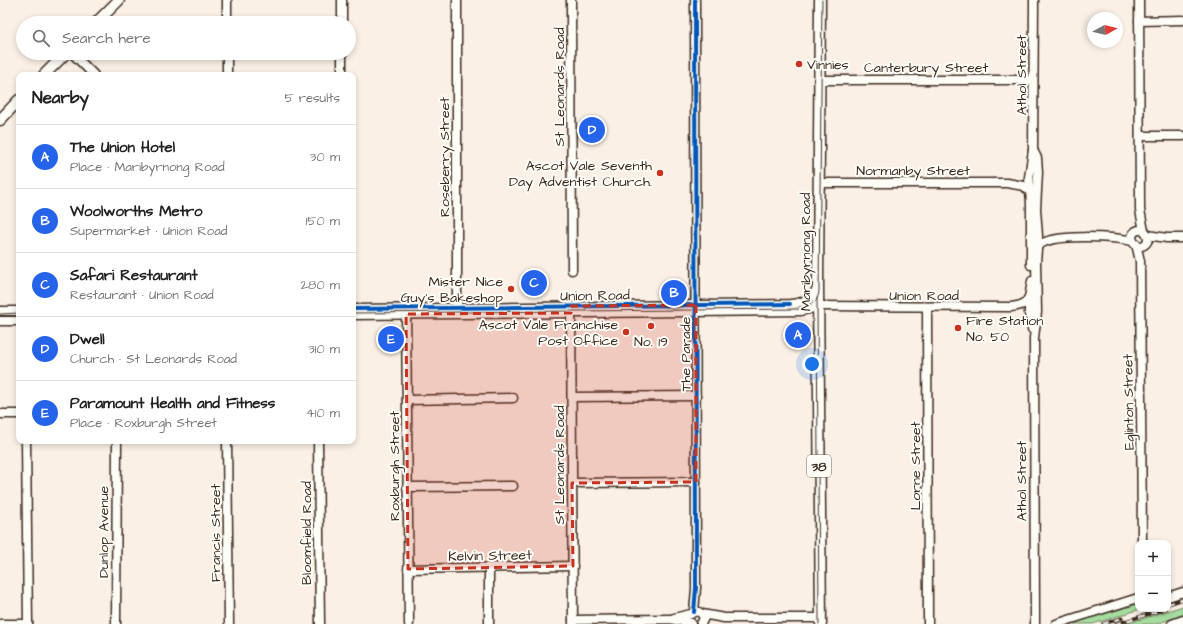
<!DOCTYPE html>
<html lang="en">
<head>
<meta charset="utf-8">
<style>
	:root { --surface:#fff; --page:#f6f6f6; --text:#222; --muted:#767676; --line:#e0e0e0; --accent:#2563eb }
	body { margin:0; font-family:"Architects Daughter",sans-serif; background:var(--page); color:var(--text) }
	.controls { position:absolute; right:12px; bottom:12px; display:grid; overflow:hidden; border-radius:8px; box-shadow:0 2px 6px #0003 }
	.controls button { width:36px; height:36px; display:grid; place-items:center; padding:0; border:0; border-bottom:1px solid var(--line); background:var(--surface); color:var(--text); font:20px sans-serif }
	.compass { position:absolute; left:1087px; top:12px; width:36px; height:36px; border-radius:50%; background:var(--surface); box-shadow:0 2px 6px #0003; rotate:82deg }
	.you { position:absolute; left:812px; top:364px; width:14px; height:14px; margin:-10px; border:3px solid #fff; border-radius:50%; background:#1a73e8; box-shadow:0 0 0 6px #1a73e833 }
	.badge { display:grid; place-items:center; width:26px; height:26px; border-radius:50%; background:var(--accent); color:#fff; font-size:13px; font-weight:700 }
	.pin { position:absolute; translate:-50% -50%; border:2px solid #fff; box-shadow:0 1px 4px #0006 }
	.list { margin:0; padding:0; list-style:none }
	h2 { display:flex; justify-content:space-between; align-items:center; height:52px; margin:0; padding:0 16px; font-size:17px }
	h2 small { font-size:13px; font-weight:400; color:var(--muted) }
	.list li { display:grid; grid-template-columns:26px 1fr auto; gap:12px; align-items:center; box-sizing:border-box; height:64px; padding:0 16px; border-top:1px solid var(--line) }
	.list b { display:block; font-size:15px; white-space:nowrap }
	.list p { margin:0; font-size:13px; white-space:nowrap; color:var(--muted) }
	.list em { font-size:13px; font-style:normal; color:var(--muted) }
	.icon { flex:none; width:22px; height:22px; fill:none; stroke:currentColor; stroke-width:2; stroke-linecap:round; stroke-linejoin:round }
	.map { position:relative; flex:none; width:1183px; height:624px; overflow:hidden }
	.search { position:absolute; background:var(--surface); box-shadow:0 2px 6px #0003; left:16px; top:16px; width:340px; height:44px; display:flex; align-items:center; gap:10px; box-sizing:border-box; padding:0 14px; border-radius:22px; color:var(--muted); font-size:15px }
	.panel { position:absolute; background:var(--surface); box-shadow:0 2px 6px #0003; left:16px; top:72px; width:340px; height:372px; border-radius:8px }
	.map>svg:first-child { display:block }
	.green { fill:#a5dca0; stroke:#70835f }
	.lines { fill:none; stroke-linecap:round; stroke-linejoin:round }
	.minor-casing { stroke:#3b2a1e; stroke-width:11 }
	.major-casing { stroke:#3b2a1e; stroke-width:13 }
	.minor { stroke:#fdfcf7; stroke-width:8 }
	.major { stroke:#fdfcf7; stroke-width:10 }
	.tram { stroke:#3b2a1e; stroke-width:1 }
	.rail-casing { stroke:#3b2a1e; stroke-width:3.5 }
	.rail { stroke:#fdfcf7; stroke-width:2; stroke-dasharray:6; stroke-linecap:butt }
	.cycleway-casing { stroke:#fdfcf7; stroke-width:6 }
	.cycleway { stroke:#0057b8; stroke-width:4 }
	.marked { fill:#c8321e; fill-opacity:0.2; stroke:#c8321e; stroke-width:3; stroke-dasharray:8 5; stroke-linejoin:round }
	.poi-dot { fill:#c8321e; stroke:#fdfcf7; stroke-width:1.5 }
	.labels { text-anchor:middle; stroke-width:4; stroke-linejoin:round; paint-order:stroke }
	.shield { fill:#fdfcf7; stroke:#75695f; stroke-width:1 }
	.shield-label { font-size:13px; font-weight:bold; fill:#3b2a1e }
	.poi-label { font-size:14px; fill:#3b2a1e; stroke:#fdfcf7; text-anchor:end }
	.street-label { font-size:14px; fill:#3b2a1e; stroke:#fdfcf7 }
</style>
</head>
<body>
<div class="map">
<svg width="1183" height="624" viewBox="0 0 1183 624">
	<rect width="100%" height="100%" fill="#fbf0e6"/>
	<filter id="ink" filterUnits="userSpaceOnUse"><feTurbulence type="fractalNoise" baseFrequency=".025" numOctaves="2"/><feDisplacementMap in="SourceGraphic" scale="8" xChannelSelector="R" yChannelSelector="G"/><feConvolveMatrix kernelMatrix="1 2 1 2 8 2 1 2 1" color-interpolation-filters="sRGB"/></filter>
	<g filter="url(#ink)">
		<!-- green -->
		<g class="green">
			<polygon points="1138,604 1138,609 1141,609 1093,624 1067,624"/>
			<polygon points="1183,606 1183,615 1156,624 1126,624"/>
		</g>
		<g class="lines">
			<defs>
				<g id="minor">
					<polyline points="227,0 227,23"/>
					<polyline points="342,0 342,23"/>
					<polyline points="457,0 457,311"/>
					<polyline points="571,0 572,270"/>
					<polyline points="1139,0 1140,210 1144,231"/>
					<polyline points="1139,21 1183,20"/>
					<polyline points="72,53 94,75"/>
					<polyline points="227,53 227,75"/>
					<polyline points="342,53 342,75"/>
					<polyline points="820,80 1033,80"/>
					<polyline points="1140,136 1183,136"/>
					<polyline points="1033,150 1037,158 1038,172 1036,209 1038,236 1036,263 1037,312 1034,338 1035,624"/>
					<polyline points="819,183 1007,183 1024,186 1029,191"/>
					<circle cx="1140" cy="238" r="8"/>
					<polyline points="1147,235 1167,238 1183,238"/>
					<polyline points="1136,244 1140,261 1142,543"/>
					<path d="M1038,246C1051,233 1114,237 1133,241"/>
					<polyline points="1031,265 1031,204 1029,177 1033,150 1034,0"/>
					<polyline points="1032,281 1029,298 1029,314 1032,329"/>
					<path d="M814,306L1011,307C1019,306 1026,305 1029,297"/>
					<polyline points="927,307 928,624"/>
					<path d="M353,309L790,304C803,303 813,299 818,286"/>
					<polyline points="406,309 409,624"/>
					<polyline points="571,309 573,624"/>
					<polyline points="0,311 19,311"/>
					<polyline points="353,315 801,311 818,307"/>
					<polyline points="0,321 19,321"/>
					<polyline points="572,397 696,396"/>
					<polyline points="407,400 513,398"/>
					<polyline points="0,414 19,414"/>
					<polyline points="26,441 28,624"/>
					<polyline points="227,441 229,624"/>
					<polyline points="318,441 320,624"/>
					<polyline points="572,483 696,482"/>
					<polyline points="407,487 513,486"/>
					<polyline points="489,568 489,624"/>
					<polyline points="408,569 573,566"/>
					<polyline points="1168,597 1183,592"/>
					<polyline points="694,612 696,588 695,0"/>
					<polyline points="699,612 702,614 704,618 701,624"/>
					<polyline points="702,614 724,618 821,618"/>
					<polyline points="674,618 691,614"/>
					<polyline points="573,620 670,619 691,623"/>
					<polyline points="0,624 28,624"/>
					<polyline points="116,624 117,441"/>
					<polyline points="1056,624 1138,598"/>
					<polyline points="1172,624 1183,620"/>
				</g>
				<g id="major">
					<polyline points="820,0 818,287 821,624"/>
					<polyline points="96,23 119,0"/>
					<polyline points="44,75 66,53"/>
					<polyline points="0,120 19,100"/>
				</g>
			</defs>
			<!-- minor casing -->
			<use href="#minor" class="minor-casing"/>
			<!-- major casing -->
			<use href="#major" class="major-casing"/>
			<!-- minor -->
			<use href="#minor" class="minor"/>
			<!-- major -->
			<use href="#major" class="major"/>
			<!-- tram -->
			<g class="tram">
				<polyline points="817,298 819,624"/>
				<path d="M353,313L800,309C811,308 818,302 819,291L822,0"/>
				<polyline points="0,314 19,313"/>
			</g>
			<defs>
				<g id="rail">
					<polyline points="1168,604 1183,599"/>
					<polyline points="1103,624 1122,618"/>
					<polyline points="1116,624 1165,609"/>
				</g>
			</defs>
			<!-- rail casing -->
			<use href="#rail" class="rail-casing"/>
			<!-- rail -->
			<use href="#rail" class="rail"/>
			<defs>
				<g id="cycleway">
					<polyline points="353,309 790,304"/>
					<polyline points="694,612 696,588 695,0"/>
				</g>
			</defs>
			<!-- cycleway casing -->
			<use href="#cycleway" class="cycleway-casing"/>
			<!-- cycleway -->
			<use href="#cycleway" class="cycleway"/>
		</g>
	</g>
	<!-- marked area -->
	<path class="marked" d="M696,305V482L572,483L573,566L408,569L406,314L571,313V306Z"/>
	<!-- markers -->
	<g class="poi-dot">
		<circle cx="799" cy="64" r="4"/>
		<circle cx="660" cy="173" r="4"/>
		<circle cx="511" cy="289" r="4"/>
		<circle cx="651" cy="326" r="4"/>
		<circle cx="958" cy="328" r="4"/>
		<circle cx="626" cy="332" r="4"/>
	</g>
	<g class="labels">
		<!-- shield labels -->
		<rect class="shield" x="807" y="455" width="24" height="22" rx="3"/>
		<g class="shield-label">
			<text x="819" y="471">38</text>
		</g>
		<!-- poi labels -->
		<g class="poi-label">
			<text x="807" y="69" text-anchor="start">Vinnies</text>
			<text x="652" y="170">Ascot Vale Seventh<tspan x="652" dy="16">Day Adventist Church.</tspan></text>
			<text x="503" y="286">Mister Nice<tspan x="503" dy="16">Guy's Bakeshop</tspan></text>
			<text x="966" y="325" text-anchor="start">Fire Station<tspan x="966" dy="16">No. 50</tspan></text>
			<text x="618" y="329">Ascot Vale Franchise<tspan x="618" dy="16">Post Office</tspan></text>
			<text x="651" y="346" text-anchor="middle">No. 19</text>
		</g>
		<!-- street labels -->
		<g class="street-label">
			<text x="926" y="72">Canterbury Street</text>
			<text transform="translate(1021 75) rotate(-90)" y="5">Athol Street</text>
			<text transform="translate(559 87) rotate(-90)" y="5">St Leonards Road</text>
			<text transform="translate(444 157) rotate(-90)" y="5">Roseberry Street</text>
			<text x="913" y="175">Normanby Street</text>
			<text transform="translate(805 252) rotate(-90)" y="5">Maribyrnong Road</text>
			<text transform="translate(595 295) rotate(-1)" y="5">Union Road</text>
			<text x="924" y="300">Union Road</text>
			<text transform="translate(685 354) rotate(-90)" y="5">The Parade</text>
			<text transform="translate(1128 402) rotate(-91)" y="5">Eglinton Street</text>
			<text transform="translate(559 465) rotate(-90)" y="5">St Leonards Road</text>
			<text transform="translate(394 466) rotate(-90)" y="5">Roxburgh Street</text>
			<text transform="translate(915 466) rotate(-90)" y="5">Lorne Street</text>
			<text transform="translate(1021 481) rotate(-90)" y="5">Athol Street</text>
			<text transform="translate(103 532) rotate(-90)" y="5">Dunlop Avenue</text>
			<text transform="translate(215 533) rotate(-90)" y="5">Francis Street</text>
			<text transform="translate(306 533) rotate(-90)" y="5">Bloomfield Road</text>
			<text transform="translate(490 555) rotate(-1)" y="5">Kelvin Street</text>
		</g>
	</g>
</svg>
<div class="controls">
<button>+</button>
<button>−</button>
</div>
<svg class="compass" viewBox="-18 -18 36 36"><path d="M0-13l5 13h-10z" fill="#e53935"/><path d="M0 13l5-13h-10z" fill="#767676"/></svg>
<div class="you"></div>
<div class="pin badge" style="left:798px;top:335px">A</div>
<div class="pin badge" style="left:674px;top:293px">B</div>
<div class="pin badge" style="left:534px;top:283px">C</div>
<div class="pin badge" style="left:592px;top:130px">D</div>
<div class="pin badge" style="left:391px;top:339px">E</div>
<div class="search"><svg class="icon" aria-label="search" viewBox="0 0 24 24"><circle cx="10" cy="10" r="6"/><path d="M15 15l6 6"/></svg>Search here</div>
<section class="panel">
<h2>Nearby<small>5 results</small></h2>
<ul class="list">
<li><span class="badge">A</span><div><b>The Union Hotel</b><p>Place · Maribyrnong Road</p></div><em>30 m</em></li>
<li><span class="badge">B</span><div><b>Woolworths Metro</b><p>Supermarket · Union Road</p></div><em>150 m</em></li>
<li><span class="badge">C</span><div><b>Safari Restaurant</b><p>Restaurant · Union Road</p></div><em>280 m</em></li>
<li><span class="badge">D</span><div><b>Dwell</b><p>Church · St Leonards Road</p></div><em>310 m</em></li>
<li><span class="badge">E</span><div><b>Paramount Health and Fitness</b><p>Place · Roxburgh Street</p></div><em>410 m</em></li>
</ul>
</section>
</div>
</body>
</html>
